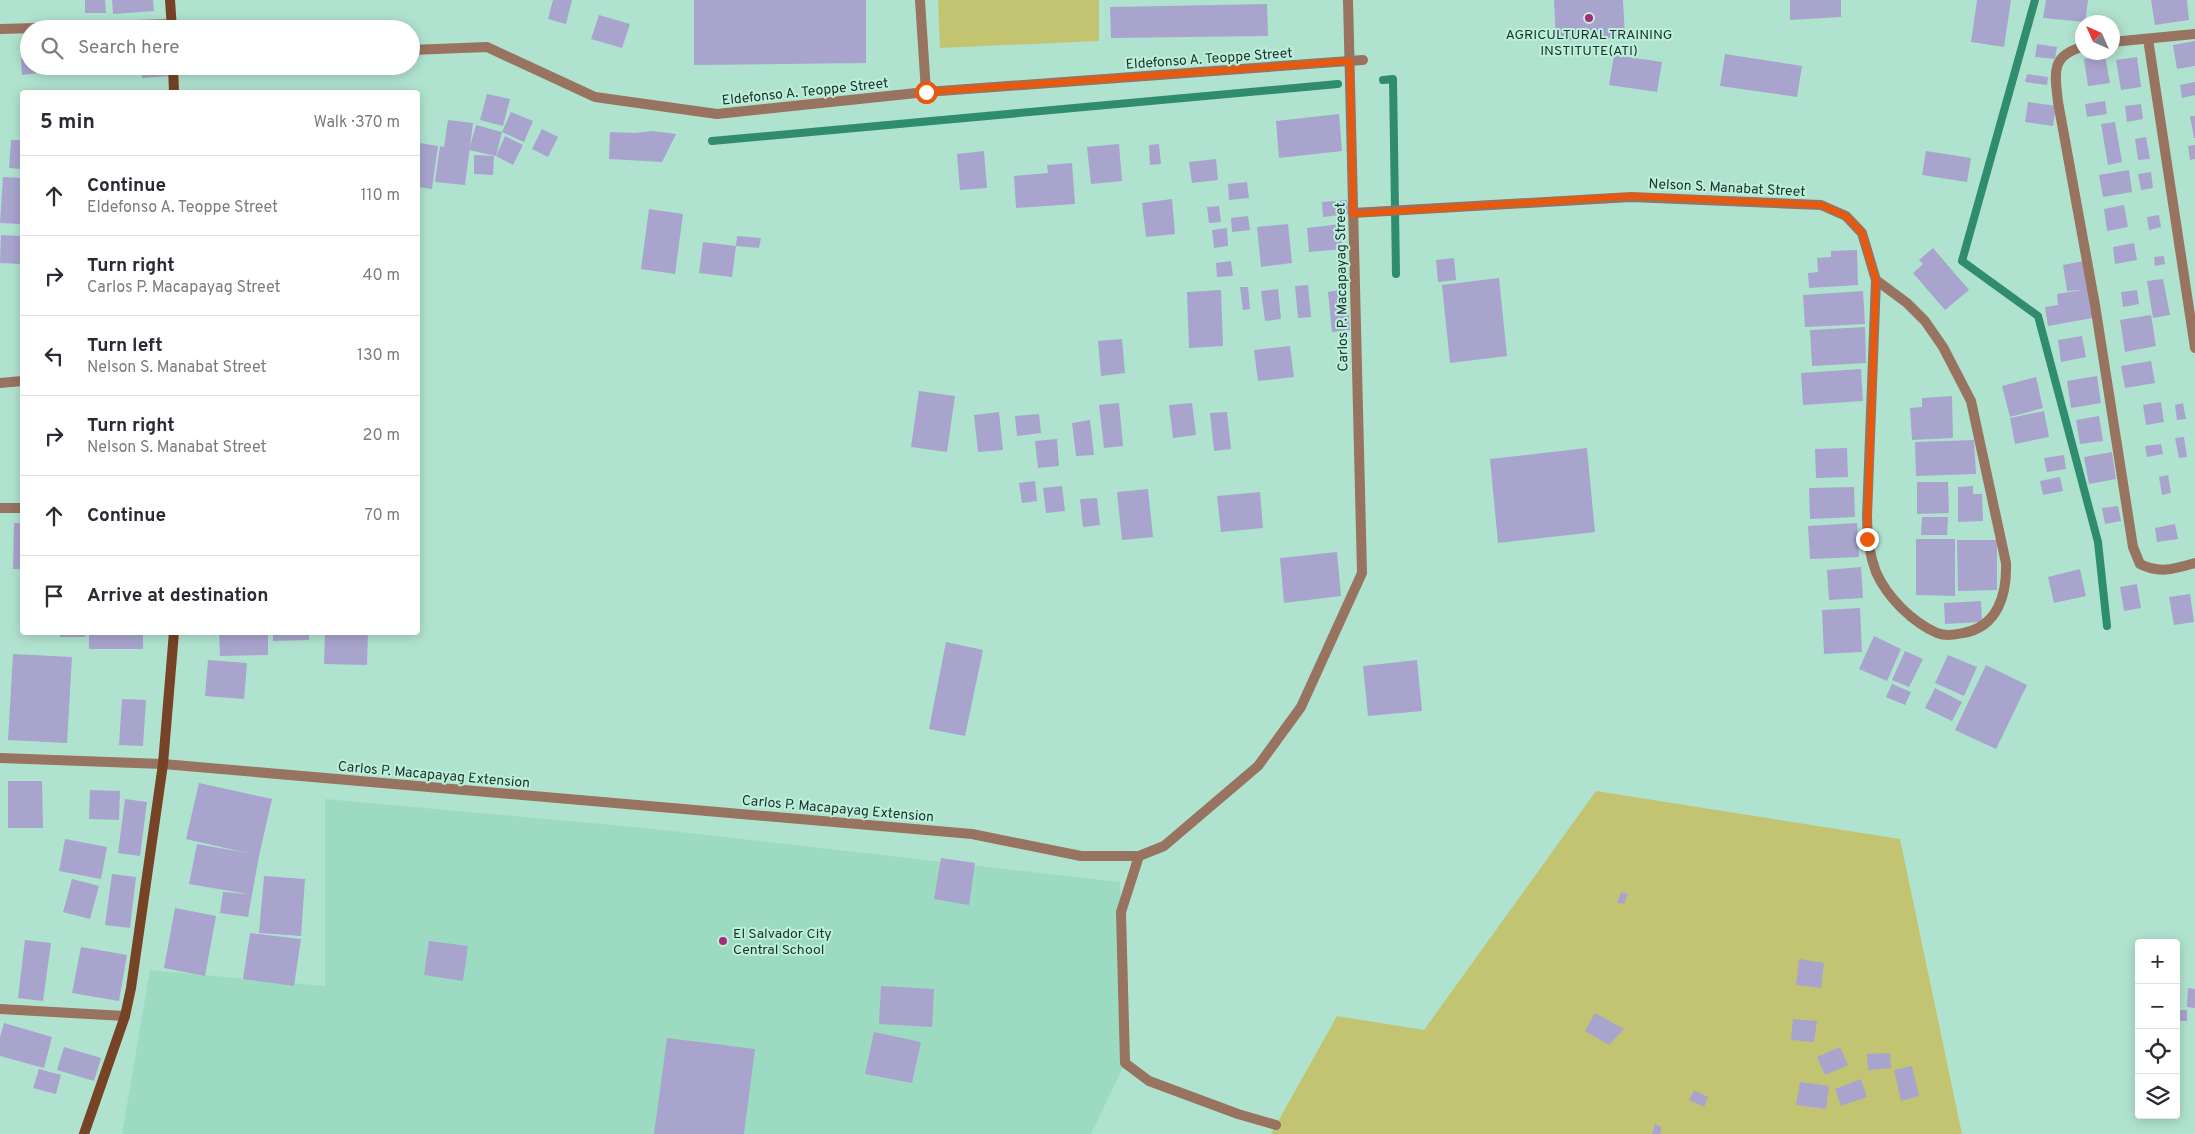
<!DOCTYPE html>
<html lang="en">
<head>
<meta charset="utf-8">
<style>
	:root { --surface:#fff; --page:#f7f7f7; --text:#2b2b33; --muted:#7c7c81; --line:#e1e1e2 }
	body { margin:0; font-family:Overpass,sans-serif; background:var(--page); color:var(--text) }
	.controls { position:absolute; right:15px; bottom:15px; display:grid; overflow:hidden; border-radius:5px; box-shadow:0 2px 12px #0003 }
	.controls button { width:45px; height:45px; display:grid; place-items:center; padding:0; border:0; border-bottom:1px solid var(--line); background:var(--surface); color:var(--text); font:25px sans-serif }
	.compass { position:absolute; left:2075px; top:15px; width:45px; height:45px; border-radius:50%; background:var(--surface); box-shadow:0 2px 12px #0003; rotate:315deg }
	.stop { position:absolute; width:15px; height:15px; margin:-11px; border:4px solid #ea580c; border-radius:50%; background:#fff }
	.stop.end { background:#ea580c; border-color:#fff; box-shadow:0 1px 5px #0008 }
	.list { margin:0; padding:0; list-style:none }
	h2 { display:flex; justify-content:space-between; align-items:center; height:65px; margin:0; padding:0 20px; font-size:21px }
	h2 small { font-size:16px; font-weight:400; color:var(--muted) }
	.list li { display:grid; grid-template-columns:32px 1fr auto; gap:15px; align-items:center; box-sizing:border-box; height:80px; padding:0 20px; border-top:1px solid var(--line) }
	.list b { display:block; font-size:19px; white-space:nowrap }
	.list p { margin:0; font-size:16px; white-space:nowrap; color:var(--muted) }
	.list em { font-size:16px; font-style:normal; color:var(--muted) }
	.icon { flex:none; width:28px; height:28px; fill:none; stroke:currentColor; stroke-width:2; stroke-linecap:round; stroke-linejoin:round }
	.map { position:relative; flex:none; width:2195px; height:1134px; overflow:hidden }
	.search { position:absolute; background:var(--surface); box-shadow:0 2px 12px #0003; left:20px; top:20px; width:400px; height:55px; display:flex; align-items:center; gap:12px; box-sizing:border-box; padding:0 18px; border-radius:28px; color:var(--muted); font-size:19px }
	.panel { position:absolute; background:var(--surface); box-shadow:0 2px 12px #0003; left:20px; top:90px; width:400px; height:545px; border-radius:5px }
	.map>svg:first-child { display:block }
	.built { fill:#9ddac2 }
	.green { fill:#c3c471 }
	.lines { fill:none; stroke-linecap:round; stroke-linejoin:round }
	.stream { stroke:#2f8c6f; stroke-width:8 }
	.building { fill:#a8a4ce }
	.lane { stroke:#98735f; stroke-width:10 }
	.street { stroke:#98735f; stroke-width:10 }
	.secondary { stroke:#764326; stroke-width:10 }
	.route { stroke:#ea580c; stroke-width:6 }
	.poi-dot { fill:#ab2a77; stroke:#bcf0dc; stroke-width:2 }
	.labels { text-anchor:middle; stroke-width:4; stroke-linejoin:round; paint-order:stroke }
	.poi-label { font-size:14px; fill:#1d312a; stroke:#bcf0dc }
	.street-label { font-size:14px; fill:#1d312a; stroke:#bcf0dc }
</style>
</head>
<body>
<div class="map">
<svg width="2195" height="1134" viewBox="0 0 2195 1134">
	<rect width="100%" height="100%" fill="#b0e3cf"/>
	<!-- built -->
	<polygon class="built" points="325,799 645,828 1120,882 1125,1063 1091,1134 122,1134 150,970 325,986"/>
	<!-- green -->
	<g class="green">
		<polygon points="938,0 1099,0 1099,41 940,48"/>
		<polygon points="1596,791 1900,839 1962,1134 1271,1134 1337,1016 1424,1030"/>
	</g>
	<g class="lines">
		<!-- stream -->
		<g class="stream">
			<polyline points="2035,0 1962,261 2038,316 2098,542 2107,626"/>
			<polyline points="1383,80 1393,79 1396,274"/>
			<polyline points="712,141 1338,84"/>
		</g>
	</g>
	<!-- building -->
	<g class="building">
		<polygon points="85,0 105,0 106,13 85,13"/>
		<polygon points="112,0 153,0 154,11 113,14"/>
		<polygon points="553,0 572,0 566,24 548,19"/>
		<polygon points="694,0 866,0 866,63 694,65"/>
		<polygon points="1554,0 1623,0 1625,37 1556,41"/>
		<polygon points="1790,0 1841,0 1841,17 1790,20"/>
		<polygon points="1977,0 2011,0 2004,47 1971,42"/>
		<polygon points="2046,0 2088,0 2085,22 2043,18"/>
		<polygon points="2151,0 2187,0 2189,20 2155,25"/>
		<polygon points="1267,4 1268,36 1111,38 1110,7"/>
		<polygon points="599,15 630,24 622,48 591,39"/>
		<polygon points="2195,41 2195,66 2177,69 2173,45"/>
		<polygon points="2037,44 2057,47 2055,59 2035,57"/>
		<polygon points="1725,54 1802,66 1797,97 1720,86"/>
		<polygon points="1614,55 1662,62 1657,92 1609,85"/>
		<polygon points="2105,56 2110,83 2088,86 2084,59"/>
		<polygon points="2137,57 2141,87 2121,90 2116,60"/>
		<polygon points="29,58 29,66 39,66 40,73 22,75 21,59"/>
		<polygon points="141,66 168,66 169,76 142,78"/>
		<polygon points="2027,74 2048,77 2047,85 2025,82"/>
		<polygon points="2195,82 2195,95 2182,98 2180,85"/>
		<polygon points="487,94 510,99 503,126 480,120"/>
		<polygon points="2105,101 2107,114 2087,117 2085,104"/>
		<polygon points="2028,102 2056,106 2053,126 2025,122"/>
		<polygon points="2141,104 2143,119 2127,122 2125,106"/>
		<polygon points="511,112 533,121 524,142 502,132 496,156 469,150 476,125 502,132"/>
		<polygon points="1339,114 1342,151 1279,158 1276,121"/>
		<polygon points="2190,116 2195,116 2195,138 2194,138"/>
		<polygon points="448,120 473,123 465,185 435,182 440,146 444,147"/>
		<polygon points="2115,122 2122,162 2108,165 2101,124"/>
		<polygon points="542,129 558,137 548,157 532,149"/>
		<polygon points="653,131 676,134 662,162 609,159 610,132 635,133"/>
		<polygon points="505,136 523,145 513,165 496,156"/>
		<polygon points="2146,137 2150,159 2138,160 2135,139"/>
		<polygon points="11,140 22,140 22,169 9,168"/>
		<polygon points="420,143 438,146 432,189 418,187"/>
		<polygon points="1119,144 1122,181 1091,184 1087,147"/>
		<polygon points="1159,144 1161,164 1150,165 1149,145"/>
		<polygon points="2195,145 2195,159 2190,160 2188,146"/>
		<polygon points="984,151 987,188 960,190 957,154"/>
		<polygon points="1926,151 1971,158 1967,182 1922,175"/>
		<polygon points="474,155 494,156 493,175 474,174"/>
		<polygon points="1216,159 1218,180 1192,183 1189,162"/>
		<polygon points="1072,163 1075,204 1016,208 1014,176 1048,173 1047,165"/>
		<polygon points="2129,170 2132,192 2103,197 2099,175"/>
		<polygon points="2151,172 2153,188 2141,190 2138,174"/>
		<polygon points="3,177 22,178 22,224 0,223"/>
		<polygon points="1247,182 1249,198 1229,200 1228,184"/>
		<polygon points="1172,199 1175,234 1146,237 1142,203"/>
		<polygon points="1347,200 1349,214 1323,217 1322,202"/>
		<polygon points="2124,205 2128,227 2107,231 2104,209"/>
		<polygon points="1219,206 1221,222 1209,223 1207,207"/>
		<polygon points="649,209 683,214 675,274 641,269"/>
		<polygon points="2159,215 2161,227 2149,230 2147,217"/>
		<polygon points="1248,216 1250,230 1232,232 1231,218"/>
		<polygon points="1288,224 1292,263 1261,267 1257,227"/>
		<polygon points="1340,224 1342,249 1309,252 1307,228"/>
		<polygon points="1227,228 1228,246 1214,248 1212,230"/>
		<polygon points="1,235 22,236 22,264 0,263"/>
		<polygon points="737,236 761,238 759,248 736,246 732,277 699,273 703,242 736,246"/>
		<polygon points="2134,243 2137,260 2115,264 2113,247"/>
		<polygon points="1933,248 1969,290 1945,310 1913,273 1923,264 1919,260"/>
		<polygon points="1857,250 1858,285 1809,288 1808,273 1818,272 1817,258 1831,257 1831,251"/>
		<polygon points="2164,256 2165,264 2155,266 2154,257"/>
		<polygon points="1454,258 1456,280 1438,282 1436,260"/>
		<polygon points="1231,261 1233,276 1217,277 1216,263"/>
		<polygon points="2084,261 2093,318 2048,326 2045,307 2058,305 2057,294 2082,290 2067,291 2063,265"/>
		<polygon points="1499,278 1507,356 1450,363 1442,285"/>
		<polygon points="2163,279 2170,315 2153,318 2147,281"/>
		<polygon points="1308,285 1311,317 1298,318 1295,286"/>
		<polygon points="1240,287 1248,287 1250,309 1243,310"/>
		<polygon points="1278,289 1281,319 1265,321 1261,291"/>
		<polygon points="1346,289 1350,330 1332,332 1328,292"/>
		<polygon points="1221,290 1223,346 1189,348 1187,292"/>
		<polygon points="2137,290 2139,304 2123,307 2121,292"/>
		<polygon points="1863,291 1865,324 1805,327 1803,295"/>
		<polygon points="2151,315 2156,346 2125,352 2120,320"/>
		<polygon points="1865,327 1866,363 1812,366 1810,330"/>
		<polygon points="2082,336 2086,357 2061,362 2058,340"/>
		<polygon points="1122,339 1125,373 1101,376 1098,341"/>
		<polygon points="1290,346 1294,377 1258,381 1254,350"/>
		<polygon points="2151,361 2155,383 2125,388 2121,366"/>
		<polygon points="1861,369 1863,401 1803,405 1801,373"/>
		<polygon points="2097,376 2101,403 2071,408 2067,381"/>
		<polygon points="2036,377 2043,408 2010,417 2002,386"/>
		<polygon points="919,391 955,396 947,452 911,447"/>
		<polygon points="1952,396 1953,438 1912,440 1910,408 1922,407 1922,398"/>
		<polygon points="2161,402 2164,422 2146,425 2143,405"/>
		<polygon points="1119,403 1123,446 1104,448 1099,405"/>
		<polygon points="1192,403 1196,435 1173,438 1169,405"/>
		<polygon points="2183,403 2186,419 2177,420 2175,405"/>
		<polygon points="2044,411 2049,437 2015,444 2010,418"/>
		<polygon points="999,412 1003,450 978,452 974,415"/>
		<polygon points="1227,412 1231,449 1214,451 1210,413"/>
		<polygon points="1039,414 1041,433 1017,436 1015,416"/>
		<polygon points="2099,416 2103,441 2080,444 2076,420"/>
		<polygon points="1090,420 1094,455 1076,456 1072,423"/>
		<polygon points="2184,437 2187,457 2179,458 2175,438"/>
		<polygon points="1057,439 1059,466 1038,468 1035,441"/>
		<polygon points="1974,440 1976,474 1916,476 1915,442"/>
		<polygon points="2161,444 2163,454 2147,457 2145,446"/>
		<polygon points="1587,448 1595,532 1498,543 1490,459"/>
		<polygon points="1847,448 1848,477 1816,478 1815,449"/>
		<polygon points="2112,452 2116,479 2089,484 2084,457"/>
		<polygon points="2064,455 2066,469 2047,472 2044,458"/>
		<polygon points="2168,475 2171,493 2162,495 2159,477"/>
		<polygon points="2060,477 2063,491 2043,495 2040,481"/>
		<polygon points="1035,481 1037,501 1022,503 1019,483"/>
		<polygon points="1917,482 1948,482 1949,513 1917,514"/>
		<polygon points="1062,486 1065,511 1046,513 1043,488"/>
		<polygon points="1973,486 1973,494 1982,494 1983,521 1958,522 1958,487"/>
		<polygon points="1854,487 1855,517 1810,519 1809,488"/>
		<polygon points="1148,489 1153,537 1122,540 1117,492"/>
		<polygon points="1260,492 1263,528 1221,532 1217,496"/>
		<polygon points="1097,498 1100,525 1083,527 1080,499"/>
		<polygon points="2118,506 2121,521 2105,524 2102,508"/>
		<polygon points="1922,517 1948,517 1947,535 1921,535"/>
		<polygon points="14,523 22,523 22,569 13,569"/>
		<polygon points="1857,523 1859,557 1810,559 1808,526"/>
		<polygon points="2175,524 2178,539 2157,542 2155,528"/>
		<polygon points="1916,539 1955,539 1955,596 1916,595"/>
		<polygon points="1957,540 1997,540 1997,590 1958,591"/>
		<polygon points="1337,552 1341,596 1284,603 1280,558"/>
		<polygon points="1861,567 1863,598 1829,600 1827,570"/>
		<polygon points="2080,569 2086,596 2054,603 2048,577"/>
		<polygon points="2137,584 2141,608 2124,611 2120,587"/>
		<polygon points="2190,594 2194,622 2174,625 2169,597"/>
		<polygon points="1981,601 1982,622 1945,624 1944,603"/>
		<polygon points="1860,608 1862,652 1824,654 1822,610"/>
		<rect x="60" y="632" width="25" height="5"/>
		<rect x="89" y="632" width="54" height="17"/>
		<polygon points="219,632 268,632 268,655 220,656"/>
		<polygon points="273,632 309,632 309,640 273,641"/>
		<polygon points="325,632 368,632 367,665 324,664"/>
		<polygon points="1874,636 1901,649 1887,681 1859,669"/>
		<polygon points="946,642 983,650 965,736 929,729"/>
		<polygon points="1905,651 1923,659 1909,687 1892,680"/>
		<polygon points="13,654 72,657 67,743 8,740"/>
		<polygon points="1948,655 1977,667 1964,696 1935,683"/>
		<polygon points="208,660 247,663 244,699 205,696"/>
		<polygon points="1417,660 1422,711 1368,716 1363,666"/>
		<polygon points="1986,665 2027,685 1996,749 1955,730"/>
		<polygon points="1892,684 1911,692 1905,705 1886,697"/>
		<polygon points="1935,688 1962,702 1952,721 1925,708"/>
		<polygon points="122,699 146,700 143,746 119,745"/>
		<polygon points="8,781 42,781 43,828 8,828"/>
		<polygon points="199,783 272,799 259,856 248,917 220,913 223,892 248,894 189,884 197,844 247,853 186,839"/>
		<polygon points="90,790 120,791 119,820 89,819"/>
		<polygon points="125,799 147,802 140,856 118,853"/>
		<polygon points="65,839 107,847 101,879 59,871"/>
		<polygon points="941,858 975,863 969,905 934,899"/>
		<polygon points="112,874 136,877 130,928 105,925"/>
		<polygon points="264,876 305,879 301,936 259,933"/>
		<polygon points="72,879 99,886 90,919 63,912"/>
		<polygon points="1621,892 1628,894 1624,904 1617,903"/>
		<polygon points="175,908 216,916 205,976 164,968"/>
		<polygon points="250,933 301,939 294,986 243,979"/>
		<polygon points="25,940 51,943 43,1001 18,998"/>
		<polygon points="429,941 468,946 463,981 424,975"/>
		<polygon points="81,947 127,955 119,1001 72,993"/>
		<polygon points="1799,959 1824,963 1821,988 1796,985"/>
		<polygon points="881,986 934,989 932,1027 879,1024"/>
		<polygon points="2188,988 2195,989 2195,1008 2187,1007"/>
		<rect x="2176" y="1010" width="11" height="11"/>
		<polygon points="1595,1013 1624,1029 1609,1045 1585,1031"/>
		<polygon points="1793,1019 1817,1021 1814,1042 1791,1040"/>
		<polygon points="4,1023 52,1037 44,1068 0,1056 0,1037"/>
		<polygon points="874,1032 921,1042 912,1083 865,1074"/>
		<polygon points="667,1038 755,1049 744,1134 654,1134"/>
		<polygon points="64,1047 101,1058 94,1081 57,1070"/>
		<polygon points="1840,1047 1848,1065 1825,1075 1817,1057"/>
		<polygon points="1890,1053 1891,1068 1868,1070 1867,1054"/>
		<polygon points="1912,1066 1919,1096 1901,1101 1894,1070"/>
		<polygon points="39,1069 61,1075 56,1094 33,1088"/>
		<polygon points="1861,1079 1867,1097 1841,1106 1835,1089"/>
		<polygon points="1800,1082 1829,1086 1826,1109 1796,1105"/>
		<polygon points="1694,1090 1708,1097 1704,1107 1689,1100"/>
		<polygon points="1655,1124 1662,1127 1660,1134 1652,1134"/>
	</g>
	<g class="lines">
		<!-- lane -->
		<polyline class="lane" points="920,0 926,92"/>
		<!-- street -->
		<g class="street">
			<polyline points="0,29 172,24"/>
			<polyline points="2148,39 2195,348"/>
			<polyline points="2112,42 2195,34"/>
			<path d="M2082,47C2050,56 2055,74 2058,102L2095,305L2133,547L2140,564C2160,574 2174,569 2195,563"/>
			<polyline points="411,50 487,47 595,97 717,114 926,92 1363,60"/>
			<path d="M1353,213L1631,197L1821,205L1846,216L1862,233L1876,280L1867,516C1867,535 1869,554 1876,572C1887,597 1912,622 1937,633C1945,636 1955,635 1963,633C1998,627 2007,594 2006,563L1971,401L1943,347L1925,321L1907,303L1876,280"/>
			<polyline points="0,383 22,381"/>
			<polyline points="0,508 22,508"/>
			<polyline points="0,758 163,764 972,834 1081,856 1139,856 1164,846 1258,766 1301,707 1362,573 1348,0"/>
			<polyline points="1139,856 1121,912 1125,1063 1149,1081 1238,1114 1276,1125"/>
			<polyline points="0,1009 125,1016"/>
		</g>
		<!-- secondary -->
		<g class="secondary">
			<polyline points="170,0 172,29"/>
			<polyline points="173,66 174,92"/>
			<polyline points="84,1134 125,1016 131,988 163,764 174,632"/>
		</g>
	</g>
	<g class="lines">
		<!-- route -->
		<polyline class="route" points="926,92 1350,61 1353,214 1631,196 1821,205 1846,216 1862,233 1876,280 1867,539"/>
	</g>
	<!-- markers -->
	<g class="poi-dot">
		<circle cx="1589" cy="18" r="5"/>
		<circle cx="723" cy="941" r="5"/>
	</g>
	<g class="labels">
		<!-- poi labels -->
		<g class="poi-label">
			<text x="1589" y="39">AGRICULTURAL TRAINING<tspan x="1589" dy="16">INSTITUTE(ATI)</tspan></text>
			<text x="733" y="938" text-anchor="start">El Salvador City<tspan x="733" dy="16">Central School</tspan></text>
		</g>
		<!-- street labels -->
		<g class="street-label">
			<text transform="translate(1209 58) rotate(-4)" y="5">Eldefonso A. Teoppe Street</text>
			<text transform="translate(805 91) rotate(-6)" y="5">Eldefonso A. Teoppe Street</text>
			<text transform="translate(1727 187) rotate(3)" y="5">Nelson S. Manabat Street</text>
			<text transform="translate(1341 287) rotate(-91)" y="5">Carlos P. Macapayag Street</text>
			<text transform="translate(434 774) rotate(5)" y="5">Carlos P. Macapayag Extension</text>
			<text transform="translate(838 808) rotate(5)" y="5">Carlos P. Macapayag Extension</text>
		</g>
	</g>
</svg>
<div class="controls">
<button>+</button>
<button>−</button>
<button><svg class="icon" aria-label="locate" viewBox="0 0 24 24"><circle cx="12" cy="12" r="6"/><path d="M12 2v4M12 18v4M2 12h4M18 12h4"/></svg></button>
<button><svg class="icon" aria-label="layers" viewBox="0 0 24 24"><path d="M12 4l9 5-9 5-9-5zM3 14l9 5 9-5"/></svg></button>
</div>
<svg class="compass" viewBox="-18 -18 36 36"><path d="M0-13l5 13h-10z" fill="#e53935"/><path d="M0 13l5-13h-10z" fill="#7c7c81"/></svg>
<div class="stop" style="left:926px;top:92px"></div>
<div class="stop end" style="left:1867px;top:539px"></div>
<div class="search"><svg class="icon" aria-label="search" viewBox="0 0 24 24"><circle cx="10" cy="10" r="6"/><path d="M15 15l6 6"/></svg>Search here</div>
<section class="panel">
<h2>5 min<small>Walk · 370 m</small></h2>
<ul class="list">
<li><svg class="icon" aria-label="ahead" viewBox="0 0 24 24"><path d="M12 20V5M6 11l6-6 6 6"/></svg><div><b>Continue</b><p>Eldefonso A. Teoppe Street</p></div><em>110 m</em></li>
<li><svg class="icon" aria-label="right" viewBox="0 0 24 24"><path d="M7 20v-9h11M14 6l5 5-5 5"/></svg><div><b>Turn right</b><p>Carlos P. Macapayag Street</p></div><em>40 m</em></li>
<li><svg class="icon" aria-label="left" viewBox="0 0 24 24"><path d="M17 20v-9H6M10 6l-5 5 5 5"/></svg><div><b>Turn left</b><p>Nelson S. Manabat Street</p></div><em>130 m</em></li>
<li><svg class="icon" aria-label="right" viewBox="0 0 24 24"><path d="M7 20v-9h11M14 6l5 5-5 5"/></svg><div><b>Turn right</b><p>Nelson S. Manabat Street</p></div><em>20 m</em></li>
<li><svg class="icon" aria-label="ahead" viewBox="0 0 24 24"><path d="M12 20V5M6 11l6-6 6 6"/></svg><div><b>Continue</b></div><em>70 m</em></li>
<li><svg class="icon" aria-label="arrive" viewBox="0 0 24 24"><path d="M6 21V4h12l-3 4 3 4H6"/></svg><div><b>Arrive at destination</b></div></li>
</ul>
</section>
</div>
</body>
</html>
